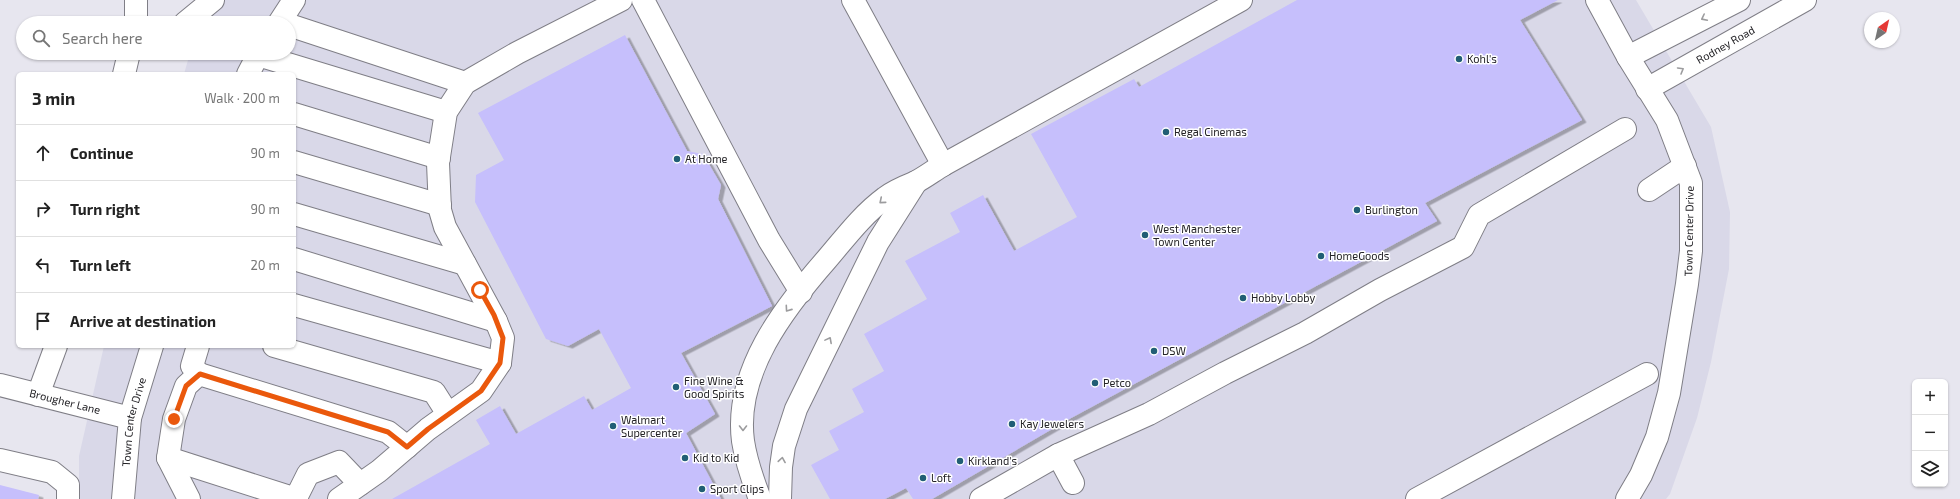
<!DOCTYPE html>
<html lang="en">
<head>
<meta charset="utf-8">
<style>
	:root { --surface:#fff; --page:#f2f2f2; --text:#222; --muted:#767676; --line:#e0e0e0 }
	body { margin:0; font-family:"Exo 2",sans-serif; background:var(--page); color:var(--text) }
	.controls { position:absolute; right:12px; bottom:12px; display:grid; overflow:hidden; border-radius:6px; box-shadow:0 1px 3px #0004 }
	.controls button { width:36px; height:36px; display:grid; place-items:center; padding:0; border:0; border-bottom:1px solid var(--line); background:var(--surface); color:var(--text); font:20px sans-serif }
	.compass { position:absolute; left:1864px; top:12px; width:36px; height:36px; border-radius:50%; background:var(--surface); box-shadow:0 1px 3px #0004; rotate:34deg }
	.stop { position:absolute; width:12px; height:12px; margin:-9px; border:3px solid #ea580c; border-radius:50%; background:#fff }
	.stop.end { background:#ea580c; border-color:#fff; box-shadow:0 1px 4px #0008 }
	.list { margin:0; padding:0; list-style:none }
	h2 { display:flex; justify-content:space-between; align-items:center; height:52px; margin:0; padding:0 16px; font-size:17px }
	h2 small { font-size:13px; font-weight:400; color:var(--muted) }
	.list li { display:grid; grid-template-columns:26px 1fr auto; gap:12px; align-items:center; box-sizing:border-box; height:56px; padding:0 16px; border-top:1px solid var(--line) }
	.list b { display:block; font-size:15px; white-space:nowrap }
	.list em { font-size:13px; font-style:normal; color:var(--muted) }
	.icon { flex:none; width:22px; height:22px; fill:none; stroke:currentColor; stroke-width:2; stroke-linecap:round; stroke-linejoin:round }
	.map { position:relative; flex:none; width:1960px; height:499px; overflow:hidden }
	.search { position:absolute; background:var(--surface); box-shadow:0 1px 3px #0004; left:16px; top:16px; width:280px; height:44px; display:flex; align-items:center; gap:10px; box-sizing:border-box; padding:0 14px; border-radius:22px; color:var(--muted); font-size:15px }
	.panel { position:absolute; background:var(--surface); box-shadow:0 1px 3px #0004; left:16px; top:72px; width:280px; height:276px; border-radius:6px }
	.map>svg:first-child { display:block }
	.built { fill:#d9d8e8 }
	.building { fill:#c6bffc; filter:url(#shadow) }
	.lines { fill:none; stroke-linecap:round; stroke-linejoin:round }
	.minor-casing { stroke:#7f7e86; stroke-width:24 }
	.minor { stroke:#fff; stroke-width:22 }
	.oneway { stroke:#9c9c9e }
	.route { stroke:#ea580c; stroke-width:5 }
	.poi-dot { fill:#215e75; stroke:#fff; stroke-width:1.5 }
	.labels { text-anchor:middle; stroke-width:3; stroke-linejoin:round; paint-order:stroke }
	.street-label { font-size:11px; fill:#242327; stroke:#fff }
	.poi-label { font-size:11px; fill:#242327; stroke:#fff; text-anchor:start }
</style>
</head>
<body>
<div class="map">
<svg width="1960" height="499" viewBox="0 0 1960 499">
	<defs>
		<filter id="shadow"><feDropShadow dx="4.5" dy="2.5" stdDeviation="0" flood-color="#0004"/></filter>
	</defs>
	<rect width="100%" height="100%" fill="#e7e6ef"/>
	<!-- built -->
	<polygon class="built" points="207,0 1636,0 1711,127 1730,212 1729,269 1711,362 1697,418 1670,494 1666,499 79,499 79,456 104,346 294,346 294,74 184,74 190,53 289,53 289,23 199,23"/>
	<!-- building -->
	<g class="building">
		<polygon points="1297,0 1558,0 1520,20 1582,120 1425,203 1437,221 1071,418 932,499 913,499 906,488 885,499 830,499 811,465 839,450 829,431 864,412 852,389 884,371 864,334 927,299 905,261 960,232 950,213 983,195 1014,251 1077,217 1031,134 1134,79 1139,87"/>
		<polygon points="625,35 687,151 703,154 721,185 718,199 772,306 681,353 715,414 686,433 721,499 392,499 490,444 476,420 500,406 516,434 584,396 592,410 631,388 599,329 568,346 546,339 475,202 476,175 504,160 478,113"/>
		<polygon points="0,485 39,495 38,499 0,499"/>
	</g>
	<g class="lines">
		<defs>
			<g id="minor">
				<polyline points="136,0 136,23"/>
				<polyline points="643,0 769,240 801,292"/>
				<polyline points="853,0 943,165"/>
				<polyline points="1597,0 1628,57 1667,120 1691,183 1691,251 1687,284 1669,393 1657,437 1641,475 1627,499"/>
				<polyline points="185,23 213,0"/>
				<polyline points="279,23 294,0"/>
				<polyline points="289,25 465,83"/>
				<polyline points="258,55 446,112"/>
				<polyline points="1628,57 1739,0"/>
				<polyline points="124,74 129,53"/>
				<polyline points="248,74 259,53"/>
				<path id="s1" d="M1647,89L1805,0"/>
				<polyline points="294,114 439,158"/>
				<polyline points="294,162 440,205"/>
				<polyline points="1649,190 1685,166"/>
				<polyline points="294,214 465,264"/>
				<polyline points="294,259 496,321"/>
				<polyline points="294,305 500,363"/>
				<polyline points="198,346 192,366 199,374"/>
				<polyline points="274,346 434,392 448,414"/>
				<path id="s2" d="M0,385L130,418"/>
				<polyline points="38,395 56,346"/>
				<polyline points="1058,455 1149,414 1225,373 1305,333 1380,290 1463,247 1479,215 1625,129"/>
				<polyline points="168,458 296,499"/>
				<polyline points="0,460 52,472 68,485 68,499"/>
				<polyline points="296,498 308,474 339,462 360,484"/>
				<path id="s3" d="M123,499L130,418L152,346"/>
				<polyline points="189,499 168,458 174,419 186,386 199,374 388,432 407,447"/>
				<polyline points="339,499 379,471 428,429 481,391 500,363 503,338 496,321 445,227 440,210 438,163 446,112 465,83 517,53 621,0"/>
				<path d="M760,499C753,481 746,461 743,441C734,372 784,308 827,259C845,238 862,215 885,198C894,191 904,187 914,183C924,178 933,171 943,165L1241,0"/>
				<polyline points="780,499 781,467 784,446 796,409 878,242 916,182"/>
				<polyline points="981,499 1058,455 1073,483"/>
				<polyline points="1417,499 1647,374"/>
			</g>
		</defs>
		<!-- minor casing -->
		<use href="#minor" class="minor-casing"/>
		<!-- minor -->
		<use href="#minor" class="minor"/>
	</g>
	<!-- one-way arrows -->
	<defs><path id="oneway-chevron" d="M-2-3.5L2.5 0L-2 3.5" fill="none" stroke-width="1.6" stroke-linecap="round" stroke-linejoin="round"/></defs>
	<g class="oneway">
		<use href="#oneway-chevron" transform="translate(1704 18) rotate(153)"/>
		<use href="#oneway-chevron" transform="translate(1681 70) rotate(-30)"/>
		<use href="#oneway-chevron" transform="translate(882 201) rotate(140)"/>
		<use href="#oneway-chevron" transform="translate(788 309) rotate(125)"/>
		<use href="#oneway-chevron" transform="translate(829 340) rotate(-62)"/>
		<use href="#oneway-chevron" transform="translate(743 428) rotate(90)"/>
		<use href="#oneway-chevron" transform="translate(782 460) rotate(-81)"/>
	</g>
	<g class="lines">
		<!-- route -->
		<polyline class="route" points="174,419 186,386 200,374 388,432 407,447 428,429 481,391 500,363 503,338 494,315 480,290"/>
	</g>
	<!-- markers -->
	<g class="poi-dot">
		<circle cx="1459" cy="59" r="4"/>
		<circle cx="1166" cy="132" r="4"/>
		<circle cx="677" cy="159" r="4"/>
		<circle cx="1357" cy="210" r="4"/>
		<circle cx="1145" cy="235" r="4"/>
		<circle cx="1321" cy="256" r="4"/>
		<circle cx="1243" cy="298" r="4"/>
		<circle cx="1154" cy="351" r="4"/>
		<circle cx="1095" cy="383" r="4"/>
		<circle cx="676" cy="387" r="4"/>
		<circle cx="1012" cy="424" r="4"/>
		<circle cx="613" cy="426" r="4"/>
		<circle cx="685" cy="458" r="4"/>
		<circle cx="960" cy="461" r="4"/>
		<circle cx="923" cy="478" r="4"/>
		<circle cx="702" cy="489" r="4"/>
	</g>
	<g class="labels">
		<!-- street labels -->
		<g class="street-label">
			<text dy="4" stroke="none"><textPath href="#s1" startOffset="90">Rodney Road</textPath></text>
			<text transform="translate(1689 231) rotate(-89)" y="4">Town Center Drive</text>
			<text dy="4" stroke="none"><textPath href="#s2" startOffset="67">Brougher Lane</textPath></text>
			<text dy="4" stroke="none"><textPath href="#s3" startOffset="78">Town Center Drive</textPath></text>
		</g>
		<!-- poi labels -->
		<g class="poi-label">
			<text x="1467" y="63">Kohl's</text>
			<text x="1174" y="136">Regal Cinemas</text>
			<text x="685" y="163">At Home</text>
			<text x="1365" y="214">Burlington</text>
			<text x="1153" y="233">West Manchester<tspan x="1153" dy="13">Town Center</tspan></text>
			<text x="1329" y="260">HomeGoods</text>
			<text x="1251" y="302">Hobby Lobby</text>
			<text x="1162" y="355">DSW</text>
			<text x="684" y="385">Fine Wine &amp;<tspan x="684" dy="13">Good Spirits</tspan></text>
			<text x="1103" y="387">Petco</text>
			<text x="621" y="424">Walmart<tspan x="621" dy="13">Supercenter</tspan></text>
			<text x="1020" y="428">Kay Jewelers</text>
			<text x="693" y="462">Kid to Kid</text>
			<text x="968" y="465">Kirkland's</text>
			<text x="931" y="482">Loft</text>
			<text x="710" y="493">Sport Clips</text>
		</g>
	</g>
</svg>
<div class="controls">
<button>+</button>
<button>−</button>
<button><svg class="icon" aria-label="layers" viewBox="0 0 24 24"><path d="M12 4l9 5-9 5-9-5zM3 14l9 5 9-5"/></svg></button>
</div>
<svg class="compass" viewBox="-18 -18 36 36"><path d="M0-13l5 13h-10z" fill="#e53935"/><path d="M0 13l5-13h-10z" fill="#767676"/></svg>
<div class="stop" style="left:480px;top:290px"></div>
<div class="stop end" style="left:174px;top:419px"></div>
<div class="search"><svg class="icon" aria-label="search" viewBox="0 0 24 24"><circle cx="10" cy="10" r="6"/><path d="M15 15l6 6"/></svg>Search here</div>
<section class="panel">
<h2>3 min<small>Walk · 200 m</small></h2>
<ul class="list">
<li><svg class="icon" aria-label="ahead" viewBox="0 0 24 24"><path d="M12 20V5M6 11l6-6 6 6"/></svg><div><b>Continue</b></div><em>90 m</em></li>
<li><svg class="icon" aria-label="right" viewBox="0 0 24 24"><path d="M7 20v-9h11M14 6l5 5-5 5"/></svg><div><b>Turn right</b></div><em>90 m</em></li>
<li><svg class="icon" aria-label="left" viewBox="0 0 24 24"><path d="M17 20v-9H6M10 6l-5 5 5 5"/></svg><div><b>Turn left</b></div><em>20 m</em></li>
<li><svg class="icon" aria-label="arrive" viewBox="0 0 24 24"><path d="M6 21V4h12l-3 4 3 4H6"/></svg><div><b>Arrive at destination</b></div></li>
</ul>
</section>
</div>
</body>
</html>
